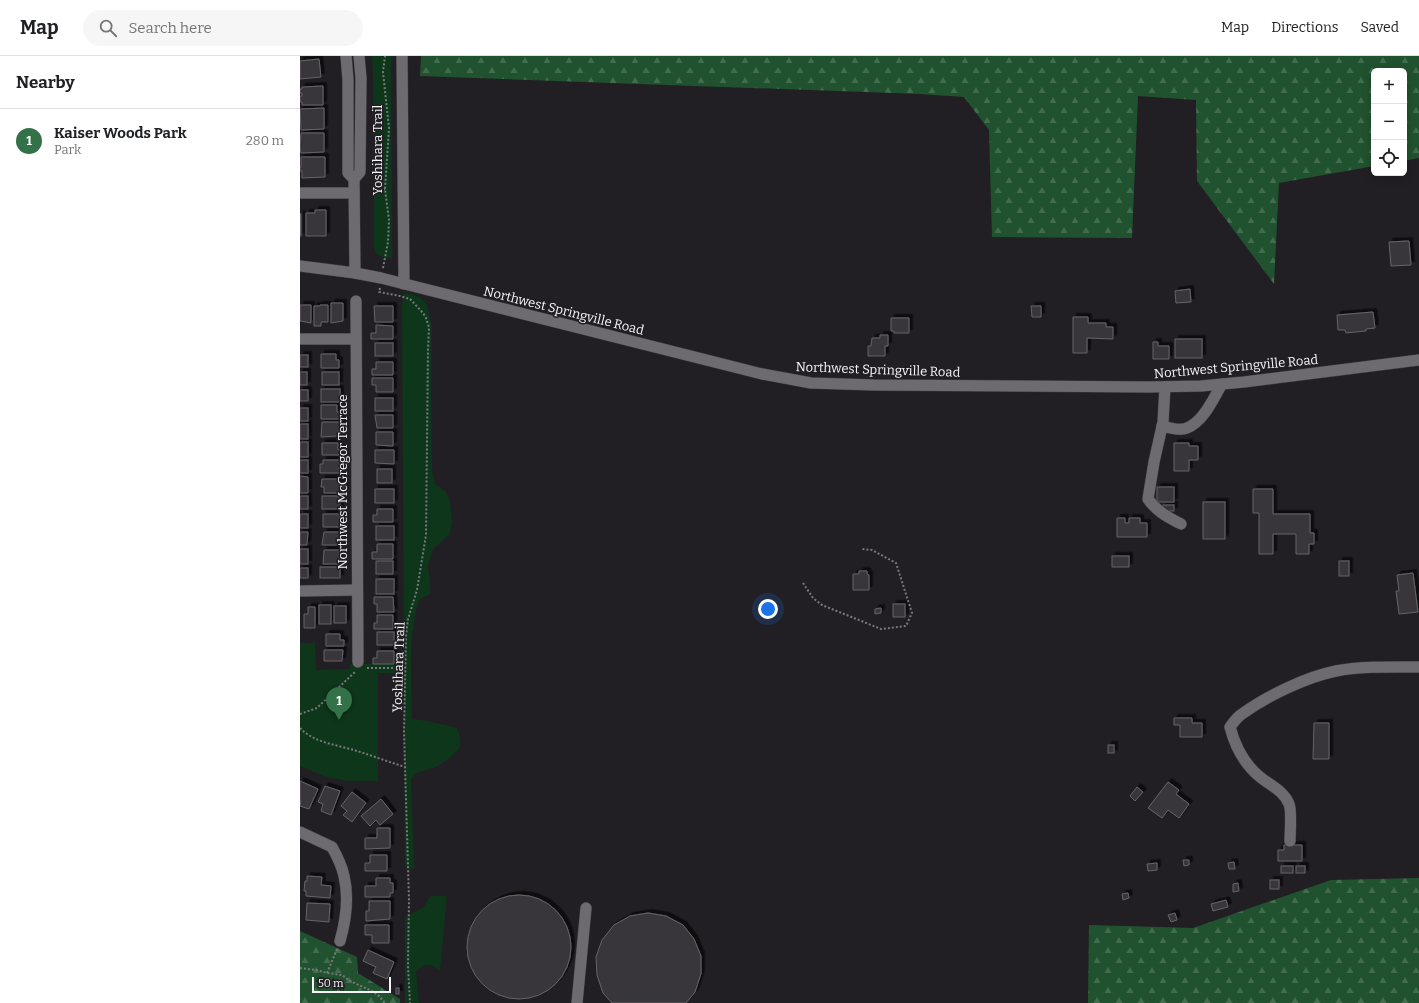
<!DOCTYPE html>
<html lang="en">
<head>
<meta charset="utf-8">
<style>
	:root { --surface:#fff; --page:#f6f6f6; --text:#202124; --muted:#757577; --line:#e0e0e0; --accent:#337249 }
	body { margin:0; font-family:Bitter,serif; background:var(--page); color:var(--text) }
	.controls { position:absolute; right:12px; top:12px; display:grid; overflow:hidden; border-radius:6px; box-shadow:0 2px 10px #0003 }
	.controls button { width:36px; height:36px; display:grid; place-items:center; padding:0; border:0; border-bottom:1px solid var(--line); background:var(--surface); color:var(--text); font:20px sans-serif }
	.scale { position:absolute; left:12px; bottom:10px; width:79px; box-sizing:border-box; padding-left:4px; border:2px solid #f6f4f7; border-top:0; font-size:11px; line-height:14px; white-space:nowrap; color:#f6f4f7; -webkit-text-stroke:3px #211f23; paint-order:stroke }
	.you { position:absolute; left:468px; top:553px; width:14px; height:14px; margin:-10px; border:3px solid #fff; border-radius:50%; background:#1a73e8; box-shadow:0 0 0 6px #1a73e833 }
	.badge { display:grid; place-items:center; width:26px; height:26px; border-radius:50%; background:var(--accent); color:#fff; font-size:13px; font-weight:700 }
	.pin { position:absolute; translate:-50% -33px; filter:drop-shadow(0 1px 2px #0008) }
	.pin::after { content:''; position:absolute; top:21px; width:14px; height:12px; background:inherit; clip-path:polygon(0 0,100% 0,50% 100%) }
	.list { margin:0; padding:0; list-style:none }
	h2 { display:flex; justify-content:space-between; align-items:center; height:52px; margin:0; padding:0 16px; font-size:17px }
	h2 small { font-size:13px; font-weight:400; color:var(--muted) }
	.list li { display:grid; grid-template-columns:26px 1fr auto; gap:12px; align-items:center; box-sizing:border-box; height:64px; padding:0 16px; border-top:1px solid var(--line) }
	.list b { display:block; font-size:15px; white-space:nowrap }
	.list p { margin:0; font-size:13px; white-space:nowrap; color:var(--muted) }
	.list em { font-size:13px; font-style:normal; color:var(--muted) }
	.icon { flex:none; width:22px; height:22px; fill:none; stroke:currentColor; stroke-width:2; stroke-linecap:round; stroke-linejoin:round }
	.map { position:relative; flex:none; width:1119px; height:947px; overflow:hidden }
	header { display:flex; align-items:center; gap:24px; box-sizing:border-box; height:56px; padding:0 20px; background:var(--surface); border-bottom:1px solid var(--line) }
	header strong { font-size:19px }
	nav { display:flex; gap:22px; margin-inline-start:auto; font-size:14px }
	.search { width:280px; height:36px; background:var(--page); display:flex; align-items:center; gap:10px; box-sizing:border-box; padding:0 14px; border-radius:22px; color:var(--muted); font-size:15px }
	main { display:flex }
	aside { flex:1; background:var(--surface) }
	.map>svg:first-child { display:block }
	.green { fill:#0e361b }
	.forest { fill:url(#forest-firs) }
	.building { fill:#39363b; stroke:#666368; filter:url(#shadow) }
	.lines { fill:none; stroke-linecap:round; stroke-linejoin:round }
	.minor-casing { stroke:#3f3d40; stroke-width:12 }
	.path { stroke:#7b797d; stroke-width:2; stroke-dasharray:2 2; stroke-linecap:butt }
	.minor { stroke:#6e6b70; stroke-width:11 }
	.labels { text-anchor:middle; stroke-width:3; stroke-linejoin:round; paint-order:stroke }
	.street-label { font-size:13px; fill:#f6f4f7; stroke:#211f23 }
</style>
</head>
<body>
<header>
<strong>Map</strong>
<div class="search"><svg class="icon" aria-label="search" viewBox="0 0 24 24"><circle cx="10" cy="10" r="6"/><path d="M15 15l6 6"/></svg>Search here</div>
<nav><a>Map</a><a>Directions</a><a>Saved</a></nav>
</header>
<main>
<aside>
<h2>Nearby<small></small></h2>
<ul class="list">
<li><span class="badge">1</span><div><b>Kaiser Woods Park</b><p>Park</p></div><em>280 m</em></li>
</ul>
</aside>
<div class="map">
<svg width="1119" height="947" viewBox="0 0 1119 947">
	<defs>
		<pattern id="forest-firs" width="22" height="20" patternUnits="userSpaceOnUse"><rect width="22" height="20" fill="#21522f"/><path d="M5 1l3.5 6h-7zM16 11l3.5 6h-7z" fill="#426c4e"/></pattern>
		<filter id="shadow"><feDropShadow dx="3.5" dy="-3.5" stdDeviation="0" flood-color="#0009"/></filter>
	</defs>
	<rect width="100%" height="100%" fill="#211f23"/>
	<!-- green -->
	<g class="green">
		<path d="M72,0H91L92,203C84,201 75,201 74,191L73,19Z"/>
		<path d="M104,236L120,241L127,249L132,270L131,333L132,415L135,428L146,436L150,445L152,467L149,479L133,493L128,509L130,527V538L119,544C107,583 112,624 112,663L128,665L154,671L157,672L160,681V691C152,700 143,709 130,713C120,716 119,714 111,723L114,813L105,812L102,248Z"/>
		<polygon points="0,587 15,587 16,614 50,613 50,608 100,607 100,617 78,617 78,725 47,725 23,720 0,710"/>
		<polygon points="130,840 147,840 140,915 132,909 124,909 116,916 119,947 105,947 105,861 124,851"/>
	</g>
	<!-- forest -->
	<g class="forest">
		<polygon points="121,0 1119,0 1119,102 1104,105 1104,15 1074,15 1074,110 979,127 974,228 897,125 896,44 838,40 832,182 692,181 689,74 664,41 620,38 120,20"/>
		<polygon points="1119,822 1119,947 788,947 789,869 893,872 1031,824"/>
		<polygon points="0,875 57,901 58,917 100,943 100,947 0,947"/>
	</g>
	<!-- building -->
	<g class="building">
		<polygon points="19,3 21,21 0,23 0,5"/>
		<polygon points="23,30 23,49 2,49 2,46 0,46 0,40 2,40 2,37 0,37 0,33 2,33 2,31"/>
		<polygon points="24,52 24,73 1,74 0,53"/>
		<polygon points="1,77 24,77 24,96 1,97 0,91"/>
		<polygon points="1,101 25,101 25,121 2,122 2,115 0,115 0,111 1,111"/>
		<polygon points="15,154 26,154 26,180 6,180 6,157 15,157"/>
		<rect x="0" y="158" width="1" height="22"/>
		<polygon points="1109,185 1111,209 1091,210 1089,186"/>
		<polygon points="890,233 891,246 876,247 875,235"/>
		<polygon points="31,247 43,247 43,265 31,267"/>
		<polygon points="0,249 11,249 11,267 0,265"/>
		<polygon points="20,249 28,249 28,266 21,266 21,270 14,270 14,250 20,250"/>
		<polygon points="74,250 93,250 93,266 75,266"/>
		<polygon points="731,250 741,250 741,261 732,261"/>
		<polygon points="1073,256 1075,272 1066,273 1066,275 1046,277 1045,274 1038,274 1037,259"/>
		<polygon points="773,261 788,261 788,267 806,267 806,271 813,271 813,283 787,282 787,297 773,297"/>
		<polygon points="591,262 609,262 609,277 594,277 594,275 591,275"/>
		<polygon points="76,269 93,270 93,283 71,283 71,277 76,277"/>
		<polygon points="580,279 588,279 588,290 585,290 585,300 568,300 568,290 571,290 572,282 580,282"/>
		<rect x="875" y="283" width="27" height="19"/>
		<polygon points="853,286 858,286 858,290 869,290 869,303 853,303"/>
		<rect x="75" y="287" width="18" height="13"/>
		<polygon points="21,298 36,298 36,304 39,304 39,312 21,312"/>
		<rect x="0" y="299" width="8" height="12"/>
		<polygon points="76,306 93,306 93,319 72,319 72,313 76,313"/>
		<rect x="0" y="316" width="7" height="13"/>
		<rect x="22" y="316" width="17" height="13"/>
		<polygon points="72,322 93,322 93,336 76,336 76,329 72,329"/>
		<rect x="21" y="333" width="19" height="13"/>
		<rect x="0" y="334" width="8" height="11"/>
		<rect x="75" y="342" width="18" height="13"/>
		<polygon points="21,349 37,349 37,356 41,356 41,363 21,363"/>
		<rect x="0" y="352" width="8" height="13"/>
		<polygon points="75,359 93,359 93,372 77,372"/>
		<polygon points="22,366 42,366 42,374 38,375 38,380 21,381"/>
		<rect x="0" y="368" width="8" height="15"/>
		<polygon points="76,376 93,376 93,390 76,389"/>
		<rect x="0" y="386" width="8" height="15"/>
		<polygon points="22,387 38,387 38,394 41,394 41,399 22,399"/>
		<polygon points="874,387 889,387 889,390 898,390 898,404 889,404 889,415 874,415"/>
		<polygon points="75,394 94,394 94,408 75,407"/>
		<rect x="0" y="404" width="8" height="13"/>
		<polygon points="23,404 44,404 44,411 39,411 39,417 20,417 20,408 23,408"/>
		<rect x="77" y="413" width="15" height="14"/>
		<polygon points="0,420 8,421 8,437 0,437"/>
		<polygon points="22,423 39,423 39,429 44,429 44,437 24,437 24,431 21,431"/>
		<rect x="857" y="431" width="17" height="15"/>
		<rect x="75" y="433" width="19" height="14"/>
		<polygon points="953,433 973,433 973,458 1010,458 1010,477 1014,477 1014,488 1009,488 1009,498 996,498 996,478 973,478 973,498 959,498 959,457 953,457"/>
		<rect x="0" y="440" width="8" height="13"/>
		<rect x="22" y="440" width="18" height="13"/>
		<rect x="903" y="446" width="22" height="37"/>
		<rect x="863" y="449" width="11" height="6"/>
		<polygon points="77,453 93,453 93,466 73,466 73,459 77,459"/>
		<rect x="0" y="458" width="8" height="14"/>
		<polygon points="23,458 39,458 40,471 23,471"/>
		<polygon points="817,462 825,462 825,467 829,467 829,462 840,462 840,467 847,467 847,481 817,481"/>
		<rect x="76" y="470" width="18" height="14"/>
		<polygon points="0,476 8,476 7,489 0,489"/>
		<polygon points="24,476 43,476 43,483 39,483 39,489 22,489"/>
		<polygon points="77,488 93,488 93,503 72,503 72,496 77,496"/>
		<rect x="0" y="493" width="8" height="15"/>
		<polygon points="24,494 39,494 40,508 23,508"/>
		<rect x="812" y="500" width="17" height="11"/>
		<rect x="76" y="505" width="17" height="13"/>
		<rect x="1039" y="505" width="10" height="15"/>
		<rect x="20" y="511" width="20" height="11"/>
		<rect x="0" y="512" width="8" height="10"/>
		<polygon points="559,515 567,515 567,518 569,519 569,534 553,534 553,518 559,518"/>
		<polygon points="1113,517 1118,556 1099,558 1096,535 1099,535 1097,519"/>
		<rect x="76" y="523" width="18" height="15"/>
		<polygon points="74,541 93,541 94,556 77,556 77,548 74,548"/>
		<rect x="593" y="548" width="12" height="13"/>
		<rect x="19" y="549" width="12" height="19"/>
		<rect x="34" y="550" width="12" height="17"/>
		<polygon points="8,551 15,551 15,572 4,572 4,558 8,558"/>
		<polygon points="581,552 581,557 575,558 575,553"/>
		<polygon points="77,559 93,559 93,573 74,573 74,567 77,567"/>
		<rect x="77" y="576" width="17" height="13"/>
		<polygon points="26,578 40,578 40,584 44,584 44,590 26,590"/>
		<polygon points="24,594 43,594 42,605 24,605"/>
		<polygon points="77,595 94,595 94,608 73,608 73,602 77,602"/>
		<polygon points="874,662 892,662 892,667 902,667 902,681 880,681 880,669 874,669"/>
		<polygon points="1014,667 1029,667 1029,703 1013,703"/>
		<rect x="808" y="689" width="6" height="8"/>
		<polygon points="0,725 18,733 9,753 0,750 1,745 0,744"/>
		<polygon points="868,726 879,734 876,738 889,748 879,762 868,754 862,762 848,752"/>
		<polygon points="25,730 40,735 31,759 21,755 23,748 18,746"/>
		<polygon points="837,731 843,736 835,745 830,740"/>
		<polygon points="52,736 66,747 52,766 43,759 47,755 41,750"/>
		<polygon points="81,743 93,758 80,769 76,764 70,770 61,760"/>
		<polygon points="77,772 90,772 90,792 65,793 65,782 77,782"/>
		<polygon points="984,789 1002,789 1002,805 978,805 978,794 984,794"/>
		<polygon points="70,799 87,799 87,815 65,815 65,807 70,807"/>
		<polygon points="883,804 889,804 889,809 884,810"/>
		<polygon points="934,806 935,813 929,813 928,807"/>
		<polygon points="857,807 857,814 848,815 847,808"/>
		<rect x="981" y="810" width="12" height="7"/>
		<rect x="996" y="810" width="9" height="7"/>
		<polygon points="7,820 22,821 21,829 31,830 30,842 6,840 6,835 4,835 5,825 7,825"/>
		<polygon points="76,822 90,822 90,827 93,827 93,837 90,837 90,841 65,841 65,830 76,830"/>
		<rect x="970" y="824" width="9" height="9"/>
		<polygon points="938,827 939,835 933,836 933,828"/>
		<polygon points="828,837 829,842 823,844 822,838"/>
		<circle cx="219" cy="891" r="52"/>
		<polygon points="926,844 928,851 913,855 911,848"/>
		<polygon points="69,845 90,845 90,863 66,865 66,855 69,855"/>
		<polygon points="7,847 30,848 29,866 6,864"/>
		<polygon points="348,857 366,860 383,869 394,883 401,900 401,918 395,936 386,947 312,947 303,937 297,919 296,901 302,884 314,869 330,860"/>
		<polygon points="875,857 877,864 871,866 868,859"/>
		<polygon points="65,869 89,869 89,887 72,887 72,879 65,879"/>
		<polygon points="68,894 94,906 87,923 73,917 76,911 63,905"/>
		<rect x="96" y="932" width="3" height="6"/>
	</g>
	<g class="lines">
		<defs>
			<g id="minor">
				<polyline points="46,0 48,24 48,117 54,123"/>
				<polyline points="102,0 104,228"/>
				<polyline points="0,137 54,137"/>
				<polyline points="0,210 55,217 81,222 462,318 511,327 574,329 849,331 901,330 944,326 1119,304"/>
				<polyline points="55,217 54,123 60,116 61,22 59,0"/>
				<polyline points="56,245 58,606"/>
				<polyline points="0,283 55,283"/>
				<path d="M865,331L863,366L854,406L848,443C857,456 868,461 881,468"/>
				<path d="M862,370C869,372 881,375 887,372C904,365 913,343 922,328"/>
				<polyline points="0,535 57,534"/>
				<path d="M0,776L32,791C37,800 42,810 44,820C49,841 46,864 40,885"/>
				<path d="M990,785C990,776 992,755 989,748C984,735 970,729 960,721C944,708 935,690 930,671C933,667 937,661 942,658C967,640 1006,621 1036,615C1063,610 1092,611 1119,611"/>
				<polyline points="277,947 286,852"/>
			</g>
		</defs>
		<!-- minor casing -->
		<use href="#minor" class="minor-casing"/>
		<!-- path -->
		<g class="path">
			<polyline points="72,133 85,133"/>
			<polyline points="83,212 88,186 89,164 85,133 89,72 83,16 85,0"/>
			<polyline points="80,232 79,236 100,240 110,243 123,257 126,262 129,271 128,294 126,479 117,534 108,563 106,579 104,676 109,844 108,910 110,947"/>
			<polyline points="503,527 513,542 522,549 581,573 606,570 612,557 596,507 572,494 562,493"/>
			<polyline points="67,612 106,612"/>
			<polyline points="0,658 17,652 55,616"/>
			<path d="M0,672C14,687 38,689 57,695C73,700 89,706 105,711"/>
			<polyline points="0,912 16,914 27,917 42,919 50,925 72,935 79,940 85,947"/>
			<polyline points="27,917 37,893"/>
		</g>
		<!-- minor -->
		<use href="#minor" class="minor"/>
	</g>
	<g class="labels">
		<!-- street labels -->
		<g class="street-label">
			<text transform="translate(77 94) rotate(-90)" y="5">Yoshihara Trail</text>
			<text transform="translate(264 254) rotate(14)" y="5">Northwest Springville Road</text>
			<text transform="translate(936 310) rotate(-5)" y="5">Northwest Springville Road</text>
			<text transform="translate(578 313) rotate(2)" y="5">Northwest Springville Road</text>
			<text transform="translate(42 426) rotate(-90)" y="5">Northwest McGregor Terrace</text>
			<text transform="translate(98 611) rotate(-88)" y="5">Yoshihara Trail</text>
		</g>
	</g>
</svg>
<div class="controls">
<button>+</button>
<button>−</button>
<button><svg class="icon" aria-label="locate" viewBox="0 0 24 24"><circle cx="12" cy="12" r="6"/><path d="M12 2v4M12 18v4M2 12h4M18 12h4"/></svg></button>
</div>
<div class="scale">50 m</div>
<div class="you"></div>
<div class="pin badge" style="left:39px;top:664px">1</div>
</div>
</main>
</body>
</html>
